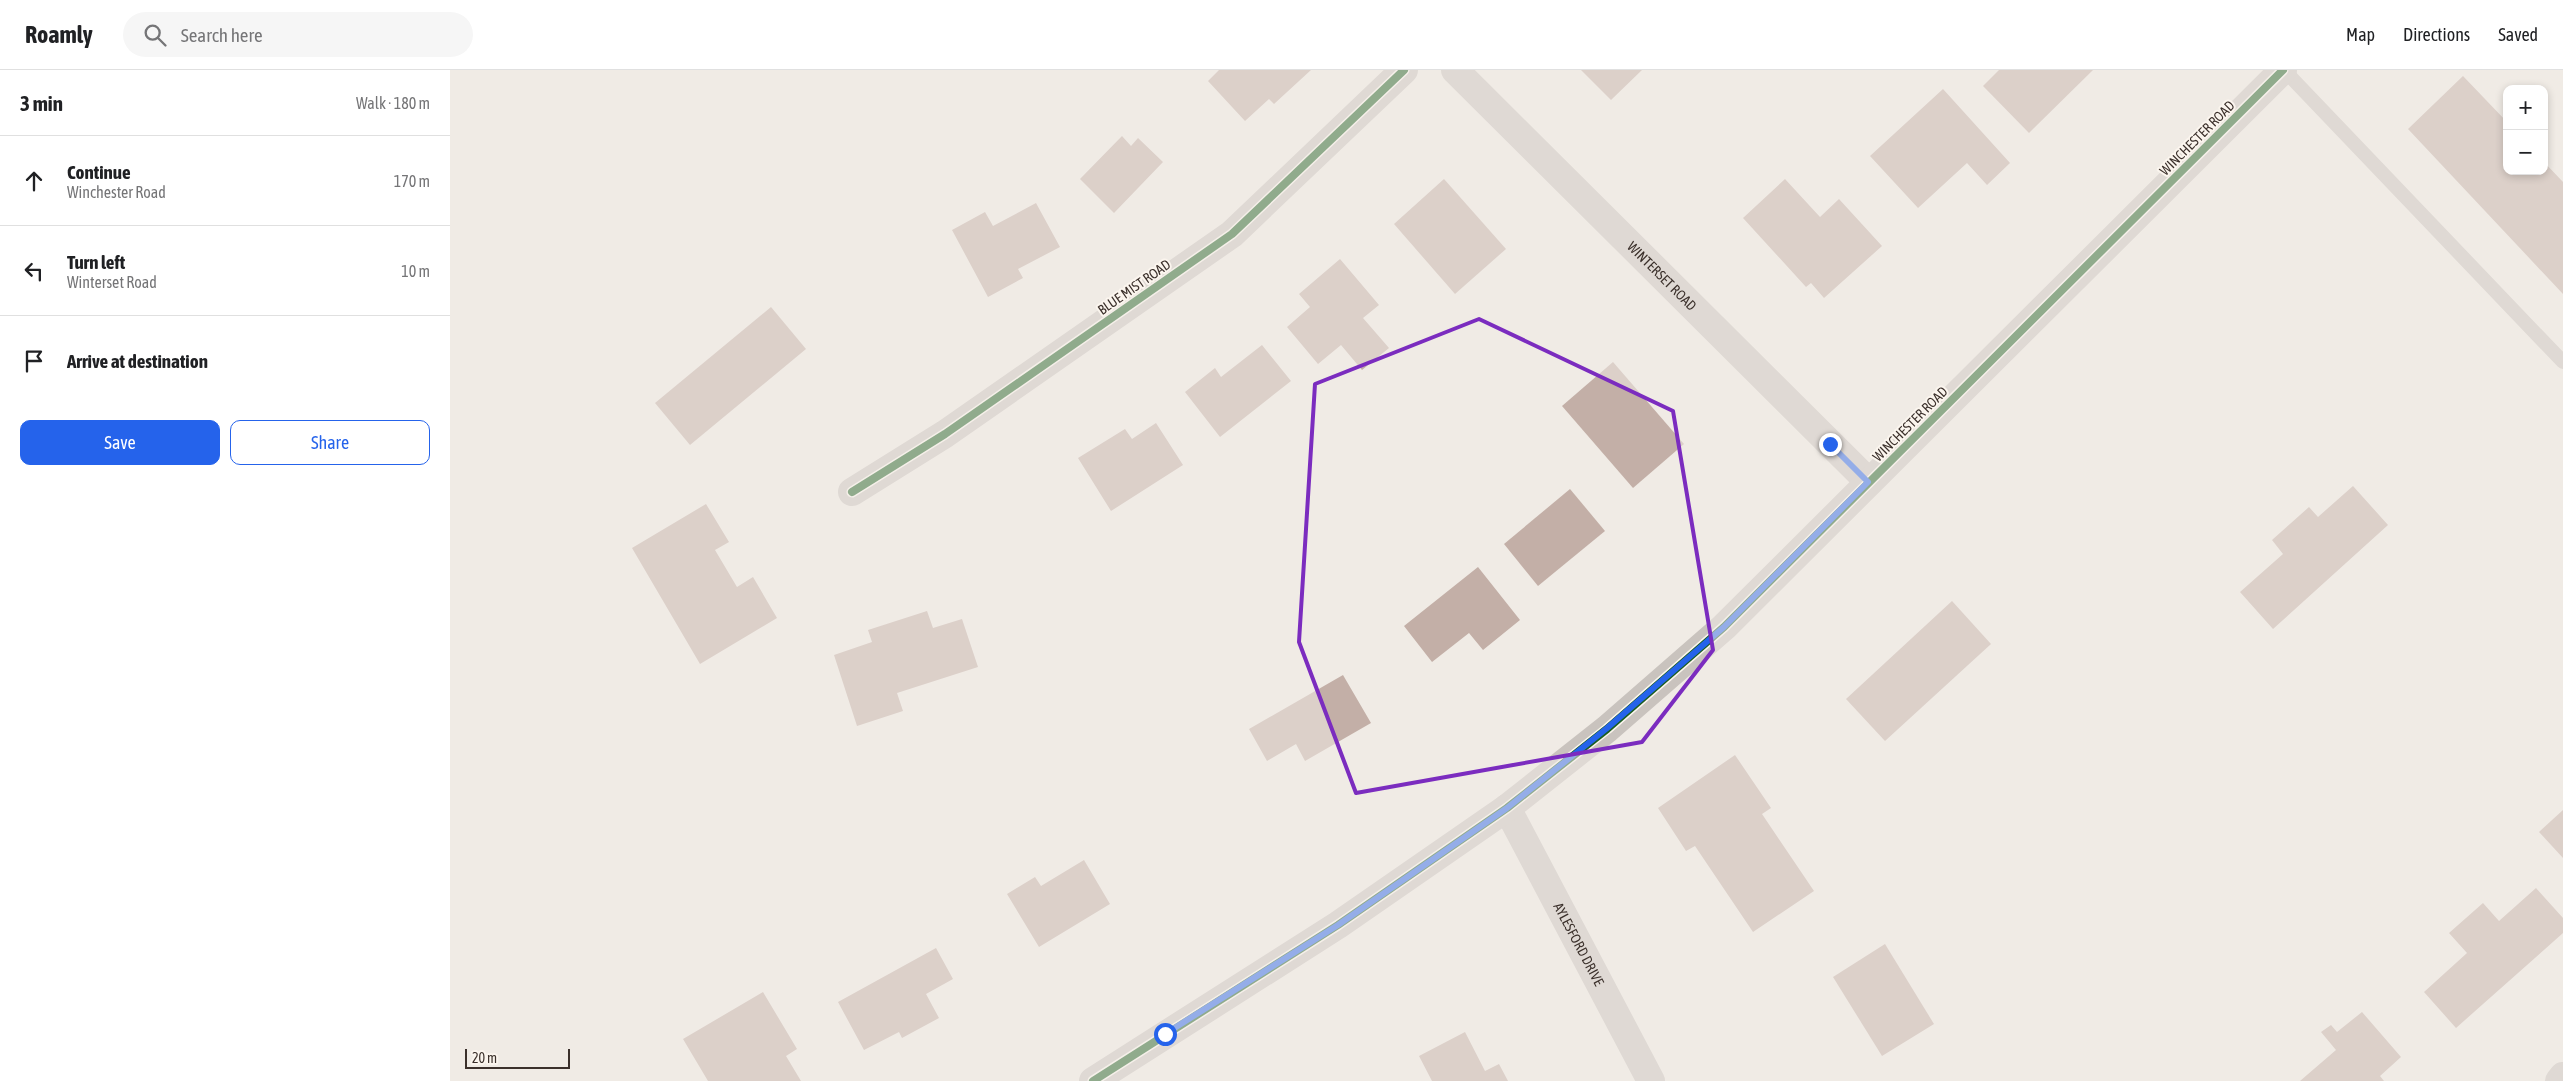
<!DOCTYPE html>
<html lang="en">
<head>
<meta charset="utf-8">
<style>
	:root { --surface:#fff; --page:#f6f6f6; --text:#202124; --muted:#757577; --line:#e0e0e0; --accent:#2563eb }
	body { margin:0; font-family:"Asap Condensed",sans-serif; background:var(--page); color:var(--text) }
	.controls { position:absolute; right:15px; top:15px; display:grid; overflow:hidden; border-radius:10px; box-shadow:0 2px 8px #0003 }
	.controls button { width:45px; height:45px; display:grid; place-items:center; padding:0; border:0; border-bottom:1px solid var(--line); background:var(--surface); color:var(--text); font:25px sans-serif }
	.scale { position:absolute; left:15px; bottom:12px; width:105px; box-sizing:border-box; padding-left:5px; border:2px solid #3b302b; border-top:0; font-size:14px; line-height:18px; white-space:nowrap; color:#3b302b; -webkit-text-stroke:4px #fbf5ee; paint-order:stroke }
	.stop { position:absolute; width:15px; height:15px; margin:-11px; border:4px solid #2563eb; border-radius:50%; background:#fff }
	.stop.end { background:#2563eb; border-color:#fff; box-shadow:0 1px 5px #0008 }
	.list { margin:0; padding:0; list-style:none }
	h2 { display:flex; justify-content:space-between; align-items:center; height:65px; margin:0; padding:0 20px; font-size:21px }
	h2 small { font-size:16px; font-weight:400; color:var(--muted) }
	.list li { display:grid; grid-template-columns:32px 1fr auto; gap:15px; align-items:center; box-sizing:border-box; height:90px; padding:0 20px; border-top:1px solid var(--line) }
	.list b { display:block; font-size:19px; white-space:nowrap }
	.list p { margin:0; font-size:16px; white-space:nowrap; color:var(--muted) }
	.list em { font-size:16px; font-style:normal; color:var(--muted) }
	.actions { display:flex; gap:10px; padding:15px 20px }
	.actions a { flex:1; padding:11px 0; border:1px solid var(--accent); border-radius:10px; text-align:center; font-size:18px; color:var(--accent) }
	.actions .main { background:var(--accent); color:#fff }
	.icon { flex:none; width:28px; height:28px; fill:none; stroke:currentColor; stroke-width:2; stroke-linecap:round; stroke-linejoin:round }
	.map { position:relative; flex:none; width:2113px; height:1011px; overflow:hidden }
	header { display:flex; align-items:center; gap:30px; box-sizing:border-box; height:70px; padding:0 25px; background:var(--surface); border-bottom:1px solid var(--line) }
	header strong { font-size:24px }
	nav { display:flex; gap:28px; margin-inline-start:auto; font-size:18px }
	.search { width:350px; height:45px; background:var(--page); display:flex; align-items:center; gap:12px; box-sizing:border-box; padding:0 18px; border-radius:28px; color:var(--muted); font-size:19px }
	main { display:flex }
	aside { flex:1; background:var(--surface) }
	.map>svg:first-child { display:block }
	.building { fill:#c3afa7 }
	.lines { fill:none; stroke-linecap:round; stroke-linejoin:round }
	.service { stroke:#c9c3be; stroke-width:14 }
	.minor { stroke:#c9c3be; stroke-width:28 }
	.tertiary { stroke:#c9c3be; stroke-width:28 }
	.cycleway-casing { stroke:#fbf5ee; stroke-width:11 }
	.cycleway { stroke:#1b5e20; stroke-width:8 }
	.route { stroke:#2563eb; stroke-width:6 }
	.marked { fill:none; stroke:#7b2cbf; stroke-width:4; stroke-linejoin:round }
	.labels { text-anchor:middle; stroke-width:4; stroke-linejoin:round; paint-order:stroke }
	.street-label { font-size:14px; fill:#3b302b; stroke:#fbf5ee }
</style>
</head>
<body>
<header>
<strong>Roamly</strong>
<div class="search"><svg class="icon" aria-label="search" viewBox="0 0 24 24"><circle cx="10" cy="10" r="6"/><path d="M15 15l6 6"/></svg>Search here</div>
<nav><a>Map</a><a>Directions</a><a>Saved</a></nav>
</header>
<main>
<aside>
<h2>3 min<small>Walk · 180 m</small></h2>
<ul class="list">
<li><svg class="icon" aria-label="ahead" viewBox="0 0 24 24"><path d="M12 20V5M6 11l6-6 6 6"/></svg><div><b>Continue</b><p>Winchester Road</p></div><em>170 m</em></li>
<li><svg class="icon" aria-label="left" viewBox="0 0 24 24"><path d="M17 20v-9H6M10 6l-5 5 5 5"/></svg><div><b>Turn left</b><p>Winterset Road</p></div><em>10 m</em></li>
<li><svg class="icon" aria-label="arrive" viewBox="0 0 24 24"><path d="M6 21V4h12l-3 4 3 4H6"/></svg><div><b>Arrive at destination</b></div></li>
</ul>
<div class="actions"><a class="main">Save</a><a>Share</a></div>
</aside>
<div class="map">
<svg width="2113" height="1011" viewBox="0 0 2113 1011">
	<rect width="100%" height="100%" fill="#f0ebe5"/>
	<!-- building -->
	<g class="building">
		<polygon points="769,0 861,0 824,34 819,29 795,51 758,11"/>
		<polygon points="1131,0 1192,0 1161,30"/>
		<polygon points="1549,0 1643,0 1579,63 1533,16"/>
		<polygon points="2013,6 2057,52 2057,101 2094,101 2094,92 2113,112 2113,224 1958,59"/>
		<polygon points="1493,19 1560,93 1537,115 1517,93 1468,138 1420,86"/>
		<polygon points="672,66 681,76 688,68 713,92 664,143 630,109"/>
		<polygon points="994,109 1056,179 1005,224 944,154"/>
		<polygon points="1335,109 1370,147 1389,129 1432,176 1374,228 1361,213 1356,217 1293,148"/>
		<polygon points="586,133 610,177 568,199 573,208 538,227 502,160 535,142 543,156"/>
		<polygon points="890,189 929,235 913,248 939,278 912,300 891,275 868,294 837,257 860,237 849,224"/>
		<polygon points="321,237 356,279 240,375 205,333"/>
		<polygon points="812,275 841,311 770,367 735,322 765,298 771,307"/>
		<polygon points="1163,292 1234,374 1183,418 1112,336"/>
		<polygon points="706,353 733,395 661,441 628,388 675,359 682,369"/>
		<polygon points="1903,416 1938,455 1823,559 1790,522 1833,484 1822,470 1859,437 1868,447"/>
		<polygon points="1120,419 1155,461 1088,516 1054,474"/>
		<polygon points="256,434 279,472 265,480 287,517 303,507 327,548 250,594 182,478"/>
		<polygon points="1028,497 1070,550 1033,580 1019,563 982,592 954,556"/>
		<polygon points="1502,531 1541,574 1435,671 1396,629"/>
		<polygon points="477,541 483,558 512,549 528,597 447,623 453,641 407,656 384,585 422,572 418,560"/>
		<polygon points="893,605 921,653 855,691 846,674 817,691 799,659"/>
		<polygon points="1285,685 1321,738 1312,744 1364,821 1303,862 1245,776 1236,781 1208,738"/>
		<polygon points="2113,740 2113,788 2089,762"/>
		<polygon points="634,790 660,834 589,877 557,824 585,807 591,816"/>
		<polygon points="2086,818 2113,848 2113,863 2006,958 1974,922 2017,883 1999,863 2033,833 2049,851"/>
		<polygon points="1435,874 1484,954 1432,986 1383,907"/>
		<polygon points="486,878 503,909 476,924 489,948 452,968 449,962 414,980 388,932"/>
		<polygon points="313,922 347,979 336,986 351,1011 258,1011 233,969"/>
		<polygon points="1912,942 1951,987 1930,1006 1934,1011 1850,1011 1886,980 1871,962 1881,955 1887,962"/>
		<polygon points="1015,962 1035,1001 1049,994 1058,1011 982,1011 969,986"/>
	</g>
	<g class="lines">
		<!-- service -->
		<polyline class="service" points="1834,0 2113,292"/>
		<!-- minor -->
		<g class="minor">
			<path id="s1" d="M1005,0L1419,412"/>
			<polyline points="402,422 495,364 782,164 954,0"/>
			<path id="s2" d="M1057,738L1201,1011"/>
			<polyline points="2109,1011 2113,1006"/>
		</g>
		<!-- tertiary -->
		<polyline class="tertiary" points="643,1011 888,855 1057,738 1157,659 1274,557 1833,0"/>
		<defs>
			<g id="cycleway">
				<polyline points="402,422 495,364 782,164 954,0"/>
				<polyline points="643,1011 888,855 1057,738 1157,659 1274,557 1833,0"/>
			</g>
		</defs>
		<!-- cycleway casing -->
		<use href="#cycleway" class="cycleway-casing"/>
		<!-- cycleway -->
		<use href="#cycleway" class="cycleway"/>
	</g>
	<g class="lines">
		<!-- route -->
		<polyline class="route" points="715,964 888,855 1057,738 1156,659 1274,557 1418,412 1380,374"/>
	</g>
	<!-- marked area -->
	<path d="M0 0H2113V1011H0ZM1029,249L1223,341L1263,580L1192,672L906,723L849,572L865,314Z" fill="#f0ebe5" fill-opacity=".55" fill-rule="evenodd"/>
	<path class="marked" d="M1029,249L1223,341L1263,580L1192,672L906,723L849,572L865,314Z"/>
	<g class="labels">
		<!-- street labels -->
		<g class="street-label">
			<text transform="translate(1747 68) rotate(-45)" y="5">WINCHESTER ROAD</text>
			<text dy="5" stroke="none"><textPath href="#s1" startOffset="292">WINTERSET ROAD</textPath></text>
			<text transform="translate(684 217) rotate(-35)" y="5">BLUE MIST ROAD</text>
			<text transform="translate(1460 354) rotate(-45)" y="5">WINCHESTER ROAD</text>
			<text dy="5" stroke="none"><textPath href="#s2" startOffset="154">AYLESFORD DRIVE</textPath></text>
		</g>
	</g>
</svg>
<div class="controls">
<button>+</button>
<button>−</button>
</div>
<div class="scale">20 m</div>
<div class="stop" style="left:715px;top:964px"></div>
<div class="stop end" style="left:1380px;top:374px"></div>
</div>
</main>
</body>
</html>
